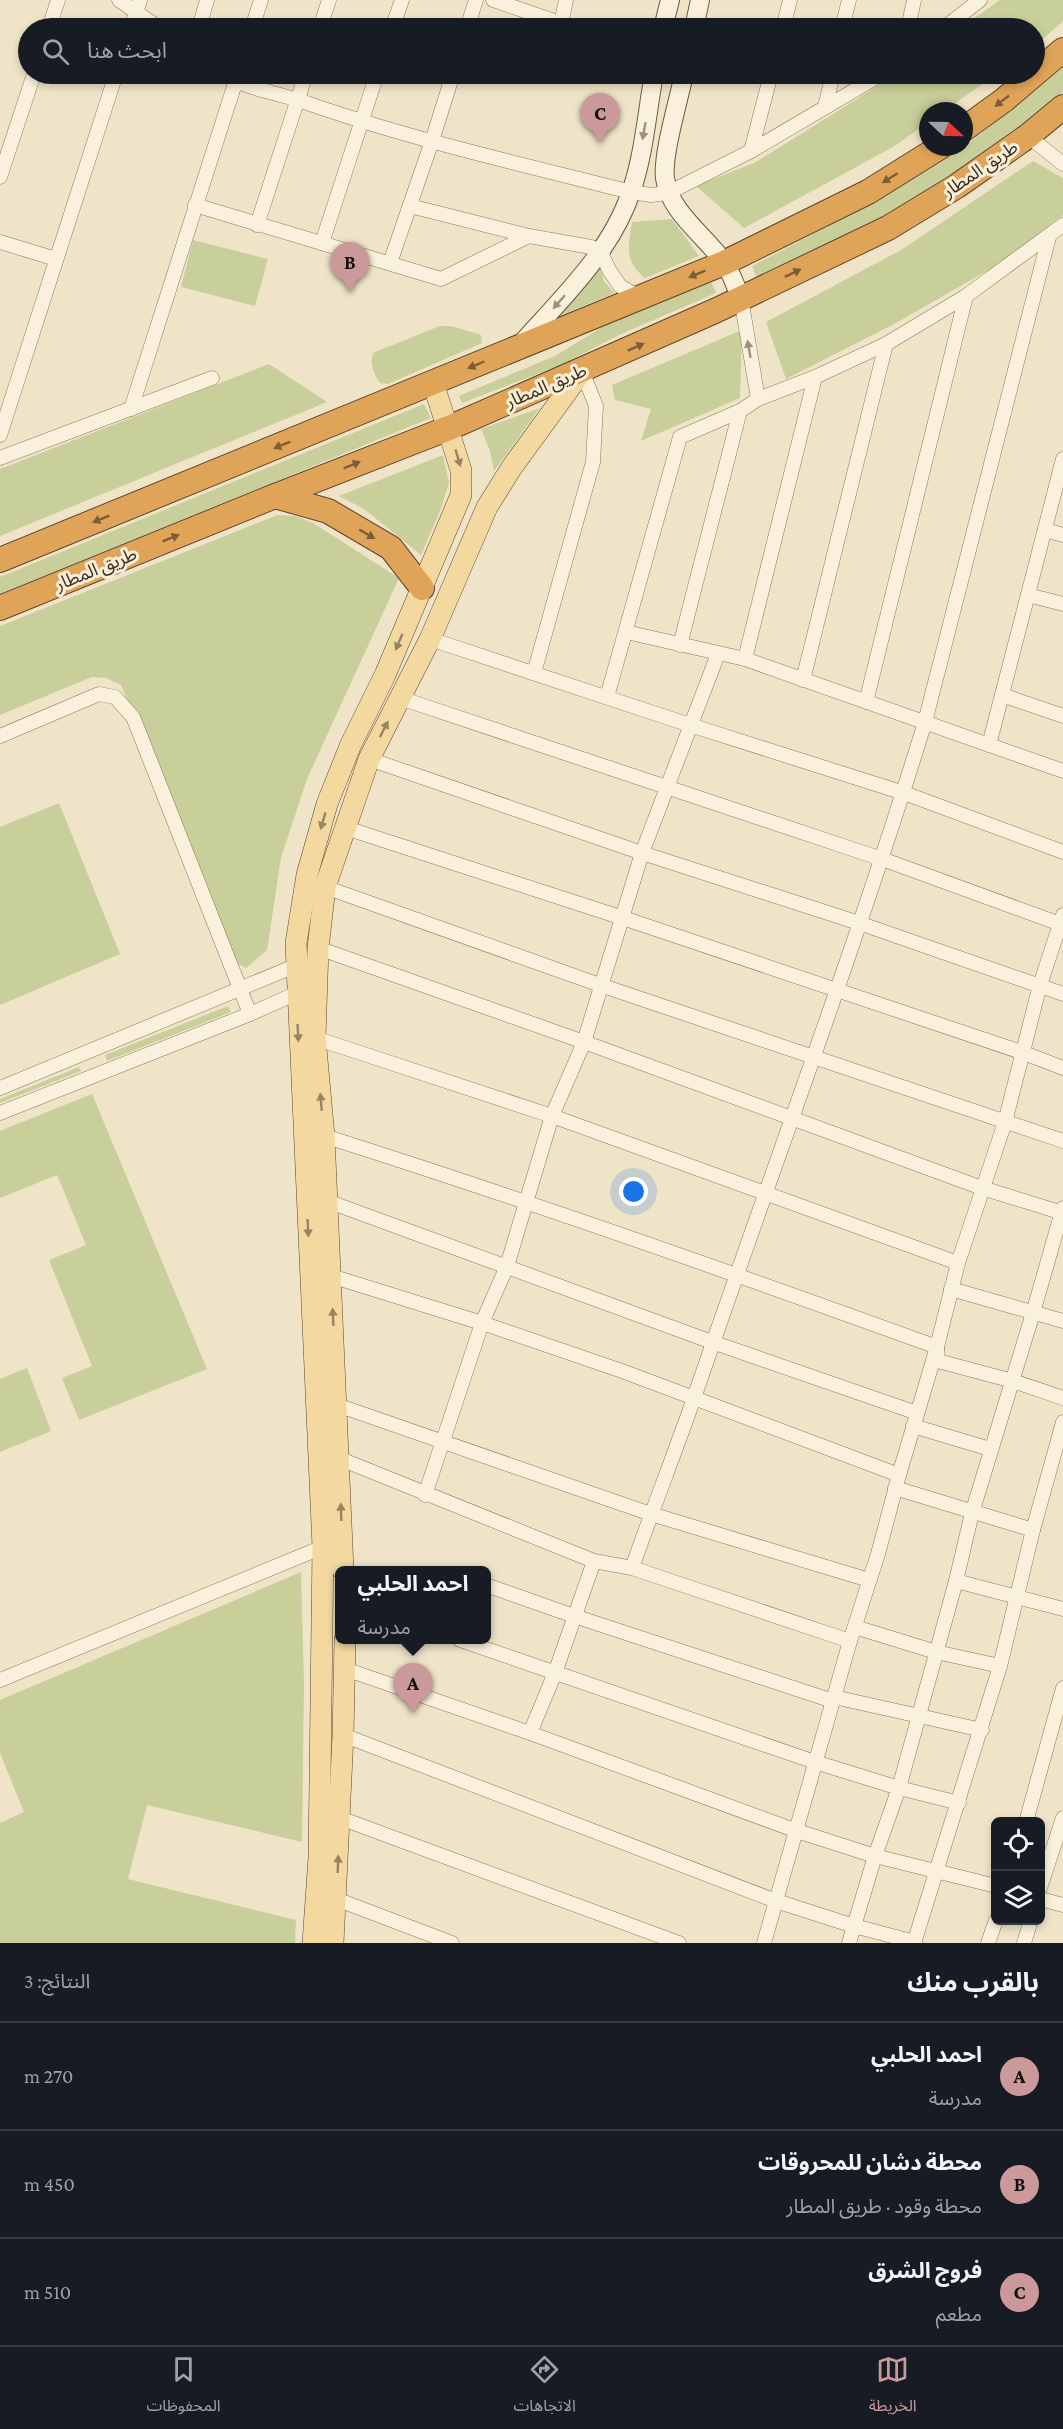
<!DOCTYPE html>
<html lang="ar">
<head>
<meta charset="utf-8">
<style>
	:root { --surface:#171b24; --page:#242831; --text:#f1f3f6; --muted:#9ea1a6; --line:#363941; --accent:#cc999b }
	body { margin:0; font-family:"Crimson Pro","Noto Sans Arabic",serif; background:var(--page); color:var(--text); direction:rtl }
	.controls { position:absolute; right:18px; bottom:18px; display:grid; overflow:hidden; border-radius:9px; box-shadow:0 3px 9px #0003 }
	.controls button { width:54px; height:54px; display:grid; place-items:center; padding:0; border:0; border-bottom:2px solid var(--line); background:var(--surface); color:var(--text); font:30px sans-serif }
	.compass { position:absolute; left:919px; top:102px; width:54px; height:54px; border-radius:50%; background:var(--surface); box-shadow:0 3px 9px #0003; rotate:112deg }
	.you { position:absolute; left:634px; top:1192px; width:21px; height:21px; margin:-15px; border:4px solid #fff; border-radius:50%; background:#1a73e8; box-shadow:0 0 0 9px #1a73e833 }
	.badge { display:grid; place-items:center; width:39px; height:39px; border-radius:50%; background:var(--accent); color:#111; font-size:20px; font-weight:700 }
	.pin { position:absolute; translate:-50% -50px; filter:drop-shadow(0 2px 3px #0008) }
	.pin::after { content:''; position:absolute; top:32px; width:21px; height:18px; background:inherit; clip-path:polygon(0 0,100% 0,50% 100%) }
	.popup { position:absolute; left:335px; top:1566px; width:156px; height:78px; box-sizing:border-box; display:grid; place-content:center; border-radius:9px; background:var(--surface); filter:drop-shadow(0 2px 4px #0005); font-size:20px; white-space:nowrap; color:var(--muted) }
	.popup b { font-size:22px; color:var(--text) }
	.popup::after { content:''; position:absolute; left:50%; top:100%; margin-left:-12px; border:12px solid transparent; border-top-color:var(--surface) }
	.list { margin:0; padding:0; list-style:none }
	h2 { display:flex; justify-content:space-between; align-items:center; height:78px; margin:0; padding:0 24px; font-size:26px }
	h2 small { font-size:20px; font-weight:400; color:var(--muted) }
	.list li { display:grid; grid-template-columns:39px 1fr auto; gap:18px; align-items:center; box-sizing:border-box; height:108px; padding:0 24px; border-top:2px solid var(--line) }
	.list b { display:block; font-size:22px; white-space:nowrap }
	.list p { margin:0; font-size:20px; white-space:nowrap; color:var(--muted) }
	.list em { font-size:20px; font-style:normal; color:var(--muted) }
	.icon { flex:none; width:33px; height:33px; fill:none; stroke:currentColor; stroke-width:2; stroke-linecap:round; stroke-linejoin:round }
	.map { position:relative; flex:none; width:1063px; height:1943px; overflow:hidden; direction:ltr }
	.search { position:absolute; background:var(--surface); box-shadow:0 3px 9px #0003; left:18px; right:18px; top:18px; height:66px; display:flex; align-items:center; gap:15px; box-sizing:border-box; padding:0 21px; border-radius:33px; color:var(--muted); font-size:22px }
	.sheet { height:402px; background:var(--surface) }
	nav { display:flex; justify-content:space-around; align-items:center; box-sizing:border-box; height:84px; border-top:2px solid var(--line); background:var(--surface); font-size:16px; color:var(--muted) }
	nav a { display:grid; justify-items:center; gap:3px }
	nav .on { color:var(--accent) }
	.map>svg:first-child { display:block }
	.green { fill:#c9cf9b }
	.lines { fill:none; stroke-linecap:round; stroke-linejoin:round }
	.street-casing { stroke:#8d765c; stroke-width:15 }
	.secondary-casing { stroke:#6f573f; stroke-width:20 }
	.primary-casing { stroke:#5b4430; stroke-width:22 }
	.highway-casing { stroke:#5b4430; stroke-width:26 }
	.street { stroke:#faf1dc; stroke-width:14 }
	.secondary { stroke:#faf1dc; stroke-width:18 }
	.primary { stroke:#f3d9a0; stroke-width:21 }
	.highway { stroke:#e0a458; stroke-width:24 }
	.oneway { fill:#7e5d36 }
	.oneway2 { fill:#9c907e }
	.oneway3 { fill:#988460 }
	.labels { text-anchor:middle; stroke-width:6; stroke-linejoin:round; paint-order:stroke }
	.street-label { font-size:18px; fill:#3d2e20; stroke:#f7eed8 }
</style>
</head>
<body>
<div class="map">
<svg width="1063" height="1943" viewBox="0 0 1063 1943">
	<rect width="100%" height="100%" fill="#f0e4c8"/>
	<!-- green -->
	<g class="green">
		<polygon points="1000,0 1063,0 1063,21 1035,46 1034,28 961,28"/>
		<path d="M1063,68V92C1006,138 946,183 882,218C841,240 798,259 757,279L752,266L873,203L964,147Z"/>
		<polygon points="897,74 997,74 944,111 928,111 928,122 895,146 744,228 696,186 756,162"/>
		<polygon points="1033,161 1063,178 1063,215 999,264 896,323 786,379 766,322 901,250"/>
		<path d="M672,219L699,256L645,278C624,261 628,246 632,222Z"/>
		<polygon points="193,240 268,259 255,306 181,287"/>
		<polygon points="599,262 604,281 614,293 562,315 560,313"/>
		<polygon points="711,282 716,293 619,335 563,364 462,403 459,396 555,356 612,321"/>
		<path d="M440,326H451L481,335L482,343L388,384L380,383C374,374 369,364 373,353Z"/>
		<polygon points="742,330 740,398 641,441 651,409 615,400 612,385"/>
		<polygon points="269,364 327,402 0,536 0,469"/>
		<polygon points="424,404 431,418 0,594 0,577"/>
		<polygon points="540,408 494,471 490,451 481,429"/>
		<polygon points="443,455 449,483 440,511 421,555 364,509 339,496"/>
		<polygon points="277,515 296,516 313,523 399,578 307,779 281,858 267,950 246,968 234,962 121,685 106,678 92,677 0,715 0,626"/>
		<polygon points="59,803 120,954 0,1005 0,827"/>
		<polygon points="228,1006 231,1012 107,1061 105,1055"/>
		<polygon points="79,1067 81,1071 0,1103 0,1099"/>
		<polygon points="92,1094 207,1369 79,1420 62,1378 92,1366 49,1260 86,1245 57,1175 0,1198 0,1131"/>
		<polygon points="27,1368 51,1431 0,1452 0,1379"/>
		<polygon points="301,1572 304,1683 302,1842 147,1805 128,1879 296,1920 295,1943 0,1943 0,1823 24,1812 0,1753 0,1700"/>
	</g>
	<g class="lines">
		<defs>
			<g id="street">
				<polyline points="119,0 159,28"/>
				<polyline points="493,0 575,28"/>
				<polyline points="561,24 566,0"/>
				<polyline points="49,28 58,0"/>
				<polyline points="131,28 140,0"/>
				<polyline points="199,28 207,0"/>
				<polyline points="252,28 261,0"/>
				<polyline points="320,28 329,0"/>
				<polyline points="392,28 402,0"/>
				<polyline points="467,28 476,0"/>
				<polyline points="783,28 790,0"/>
				<polyline points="842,28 849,0"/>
				<polyline points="908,28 914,0"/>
				<polyline points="944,28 980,0"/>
				<path d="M224,74C246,89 275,92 301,101C409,139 520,164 631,192L651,195L668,193L751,151L882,74"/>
				<polyline points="825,107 833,74"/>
				<polyline points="1028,136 1063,164"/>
				<polyline points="751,151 771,74"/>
				<polyline points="0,177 34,74"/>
				<polyline points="195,205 441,279 529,236"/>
				<polyline points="410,206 529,236 591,247 601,252 609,270 620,286 639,297"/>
				<polyline points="257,225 306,74"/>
				<polyline points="0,242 56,259"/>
				<polyline points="322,243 377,74"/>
				<polyline points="390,263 432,141 453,74"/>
				<polyline points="741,298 758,399"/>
				<polyline points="131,409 238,74"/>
				<polyline points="0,435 116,74"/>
				<polyline points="0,458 212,378"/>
				<polyline points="1045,530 1063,535"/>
				<polyline points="1028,595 1063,604"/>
				<polyline points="626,632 745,659 1063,771"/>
				<polyline points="430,639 690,725 904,793 1063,852"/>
				<polyline points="680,645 740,411"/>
				<polyline points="745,659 815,377"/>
				<polyline points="534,673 593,462 596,406 582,371"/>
				<polyline points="803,680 886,344"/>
				<polyline points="1002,695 1063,716"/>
				<polyline points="607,697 680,437 740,411 758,399 815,377 886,344 966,296 1063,225"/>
				<polyline points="400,698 882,859 1063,925"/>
				<polyline points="866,702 966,296"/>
				<polyline points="0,736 99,694 115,697 133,717 250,1014"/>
				<polyline points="989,745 1063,459"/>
				<polyline points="369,759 642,853 859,923 1063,994"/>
				<polyline points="346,828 623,918 1024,1053 1063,1068"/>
				<polyline points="325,887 600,985 1063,1141"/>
				<polyline points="318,948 584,1042 982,1188 1063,1213"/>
				<polyline points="315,1038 552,1116 958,1263"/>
				<polyline points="0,1088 295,966"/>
				<polyline points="0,1113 250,1014 297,993"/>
				<path d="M324,1136C530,1201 733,1273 937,1347L938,1361L1013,1381L1063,1398"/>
				<polyline points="327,1201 712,1342 917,1413"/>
				<polyline points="331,1276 482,1323 622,1371 899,1475"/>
				<polyline points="951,1289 1063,1321"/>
				<polyline points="337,1405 651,1514 869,1580"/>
				<polyline points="913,1426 990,1449"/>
				<polyline points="338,1458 594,1561 632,1568 850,1641"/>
				<polyline points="895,1488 1033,1530"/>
				<polyline points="425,1495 482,1323 507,1266 552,1116 584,1042 642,853 718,654"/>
				<path d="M632,1568C652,1511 674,1455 694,1398C771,1173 855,950 925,722L1049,237"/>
				<polyline points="956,1581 1063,1609"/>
				<polyline points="486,1585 574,1616 833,1701"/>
				<polyline points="855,1627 936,1652 1000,1666"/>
				<polyline points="460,1640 815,1762 899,1788 959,1803"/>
				<polyline points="345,1669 530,1733 797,1831 875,1856 996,1886"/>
				<polyline points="0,1680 323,1547"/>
				<polyline points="834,1697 982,1730"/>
				<polyline points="530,1733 555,1673 594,1561"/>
				<polyline points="343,1735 776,1901 854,1926 915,1942"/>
				<polyline points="340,1818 679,1943"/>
				<polyline points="1026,1822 1063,1688"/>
				<polyline points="1040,1888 1063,1818"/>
				<polyline points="336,1899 452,1943"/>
				<polyline points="1040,1899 1063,1905"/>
				<polyline points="764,1943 850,1641 878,1554 899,1475 937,1347 958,1263 1005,1122 1040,985 1063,915"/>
				<polyline points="849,1943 875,1856 899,1788 956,1581 972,1513 1033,1313 1063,1208"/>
				<polyline points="914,1943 1000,1666 1033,1530 1063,1422"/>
				<polyline points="988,1943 996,1920"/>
				<polyline points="1024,1943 1031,1920"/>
			</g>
			<g id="secondary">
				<polyline points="663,28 670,0"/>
				<polyline points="694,28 700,0"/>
				<path d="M684,74C679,99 662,155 665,178C669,211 704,235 723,261C731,271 735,286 741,298"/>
				<path d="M521,344C562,298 611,252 631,192C644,155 647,112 654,74"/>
			</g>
			<g id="primary">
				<polyline points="343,1570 324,1136 315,1038 318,948 325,887 369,759 430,639 487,507 512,467 582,371"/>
				<polyline points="313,1943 319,1857 323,1547 296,943 307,875 327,804 351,744 385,675 461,495 461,470 433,383"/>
				<polyline points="333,1943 343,1735 345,1640"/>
			</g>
			<g id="highway">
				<polyline points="964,129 1004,100 1063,50"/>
				<polyline points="275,496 328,511 391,548 422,588"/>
				<polyline points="0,560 724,263 868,192 940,147"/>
				<polyline points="0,608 275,496 449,428 717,310 888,228 957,186 1028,136 1063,107"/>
			</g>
		</defs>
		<!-- street casing -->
		<use href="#street" class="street-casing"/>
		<!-- secondary casing -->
		<use href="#secondary" class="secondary-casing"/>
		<!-- primary casing -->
		<use href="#primary" class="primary-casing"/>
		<!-- highway casing -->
		<use href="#highway" class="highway-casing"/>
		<!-- street -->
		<use href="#street" class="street"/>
		<!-- secondary -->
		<use href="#secondary" class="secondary"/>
		<!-- primary -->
		<use href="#primary" class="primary"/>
		<!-- highway -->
		<use href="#highway" class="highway"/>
	</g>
	<!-- one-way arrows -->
	<defs><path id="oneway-solid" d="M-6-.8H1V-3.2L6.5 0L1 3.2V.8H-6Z" transform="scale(1.5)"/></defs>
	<g class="oneway">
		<use href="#oneway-solid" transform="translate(1002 101) rotate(142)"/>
		<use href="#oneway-solid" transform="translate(890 178) rotate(148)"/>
		<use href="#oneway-solid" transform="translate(793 273) rotate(-26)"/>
		<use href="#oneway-solid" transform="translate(697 274) rotate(158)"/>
		<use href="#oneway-solid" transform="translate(636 347) rotate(-24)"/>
		<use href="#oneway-solid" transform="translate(476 365) rotate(157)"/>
		<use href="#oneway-solid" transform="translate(282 445) rotate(158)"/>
		<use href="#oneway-solid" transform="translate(352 465) rotate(-22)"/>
		<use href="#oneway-solid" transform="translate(101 519) rotate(158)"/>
		<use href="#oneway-solid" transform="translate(367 534) rotate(30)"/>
		<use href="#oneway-solid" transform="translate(171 538) rotate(-22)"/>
	</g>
	<g class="oneway2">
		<use href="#oneway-solid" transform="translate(644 131) rotate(100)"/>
		<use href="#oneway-solid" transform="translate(559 302) rotate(132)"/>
		<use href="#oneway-solid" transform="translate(749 349) rotate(-100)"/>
	</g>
	<g class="oneway3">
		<use href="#oneway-solid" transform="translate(458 458) rotate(74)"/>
		<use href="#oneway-solid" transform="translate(399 642) rotate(113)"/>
		<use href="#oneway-solid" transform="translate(384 729) rotate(-63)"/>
		<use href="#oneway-solid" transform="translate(323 821) rotate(106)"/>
		<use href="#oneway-solid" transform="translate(298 1033) rotate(87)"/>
		<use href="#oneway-solid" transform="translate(321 1102) rotate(-95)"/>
		<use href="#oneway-solid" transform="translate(308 1228) rotate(87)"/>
		<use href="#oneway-solid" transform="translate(333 1317) rotate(-93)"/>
		<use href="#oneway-solid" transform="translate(341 1512) rotate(-92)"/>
		<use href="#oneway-solid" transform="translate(338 1864) rotate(-88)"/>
	</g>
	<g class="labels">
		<!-- street labels -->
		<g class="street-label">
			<text transform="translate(980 169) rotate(-34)" y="6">طريق المطار</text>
			<text transform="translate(546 386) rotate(-23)" y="6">طريق المطار</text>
			<text transform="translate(96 569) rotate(-22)" y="6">طريق المطار</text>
		</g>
	</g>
</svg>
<div class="controls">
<button><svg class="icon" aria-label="locate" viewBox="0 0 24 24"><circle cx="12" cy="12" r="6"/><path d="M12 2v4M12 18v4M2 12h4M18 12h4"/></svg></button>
<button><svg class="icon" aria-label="layers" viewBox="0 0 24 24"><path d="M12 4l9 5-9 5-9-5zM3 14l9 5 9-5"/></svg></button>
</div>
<svg class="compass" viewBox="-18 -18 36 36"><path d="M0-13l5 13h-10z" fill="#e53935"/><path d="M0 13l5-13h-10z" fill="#9ea1a6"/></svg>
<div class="you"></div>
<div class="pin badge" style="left:413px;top:1713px">A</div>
<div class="popup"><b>احمد الحلبي</b>مدرسة</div>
<div class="pin badge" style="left:350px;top:292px">B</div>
<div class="pin badge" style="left:600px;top:143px">C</div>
<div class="search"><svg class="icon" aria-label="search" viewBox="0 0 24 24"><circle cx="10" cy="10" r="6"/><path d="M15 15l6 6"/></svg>ابحث هنا</div>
</div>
<section class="sheet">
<h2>بالقرب منك<small>النتائج: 3</small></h2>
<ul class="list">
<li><span class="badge">A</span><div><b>احمد الحلبي</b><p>مدرسة</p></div><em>270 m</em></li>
<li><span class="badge">B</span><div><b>محطة دشان للمحروقات</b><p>محطة وقود · طريق المطار</p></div><em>450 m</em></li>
<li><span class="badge">C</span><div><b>فروج الشرق</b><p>مطعم</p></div><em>510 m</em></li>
</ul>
</section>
<nav>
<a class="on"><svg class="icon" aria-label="map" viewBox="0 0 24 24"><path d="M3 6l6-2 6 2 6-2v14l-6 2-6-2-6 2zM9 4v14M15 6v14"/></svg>الخريطة</a>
<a><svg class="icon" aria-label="directions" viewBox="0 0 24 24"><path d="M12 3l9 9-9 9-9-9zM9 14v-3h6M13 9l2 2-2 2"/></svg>الاتجاهات</a>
<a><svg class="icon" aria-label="saved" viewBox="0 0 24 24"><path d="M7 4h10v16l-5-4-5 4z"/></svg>المحفوظات</a>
</nav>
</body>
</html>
